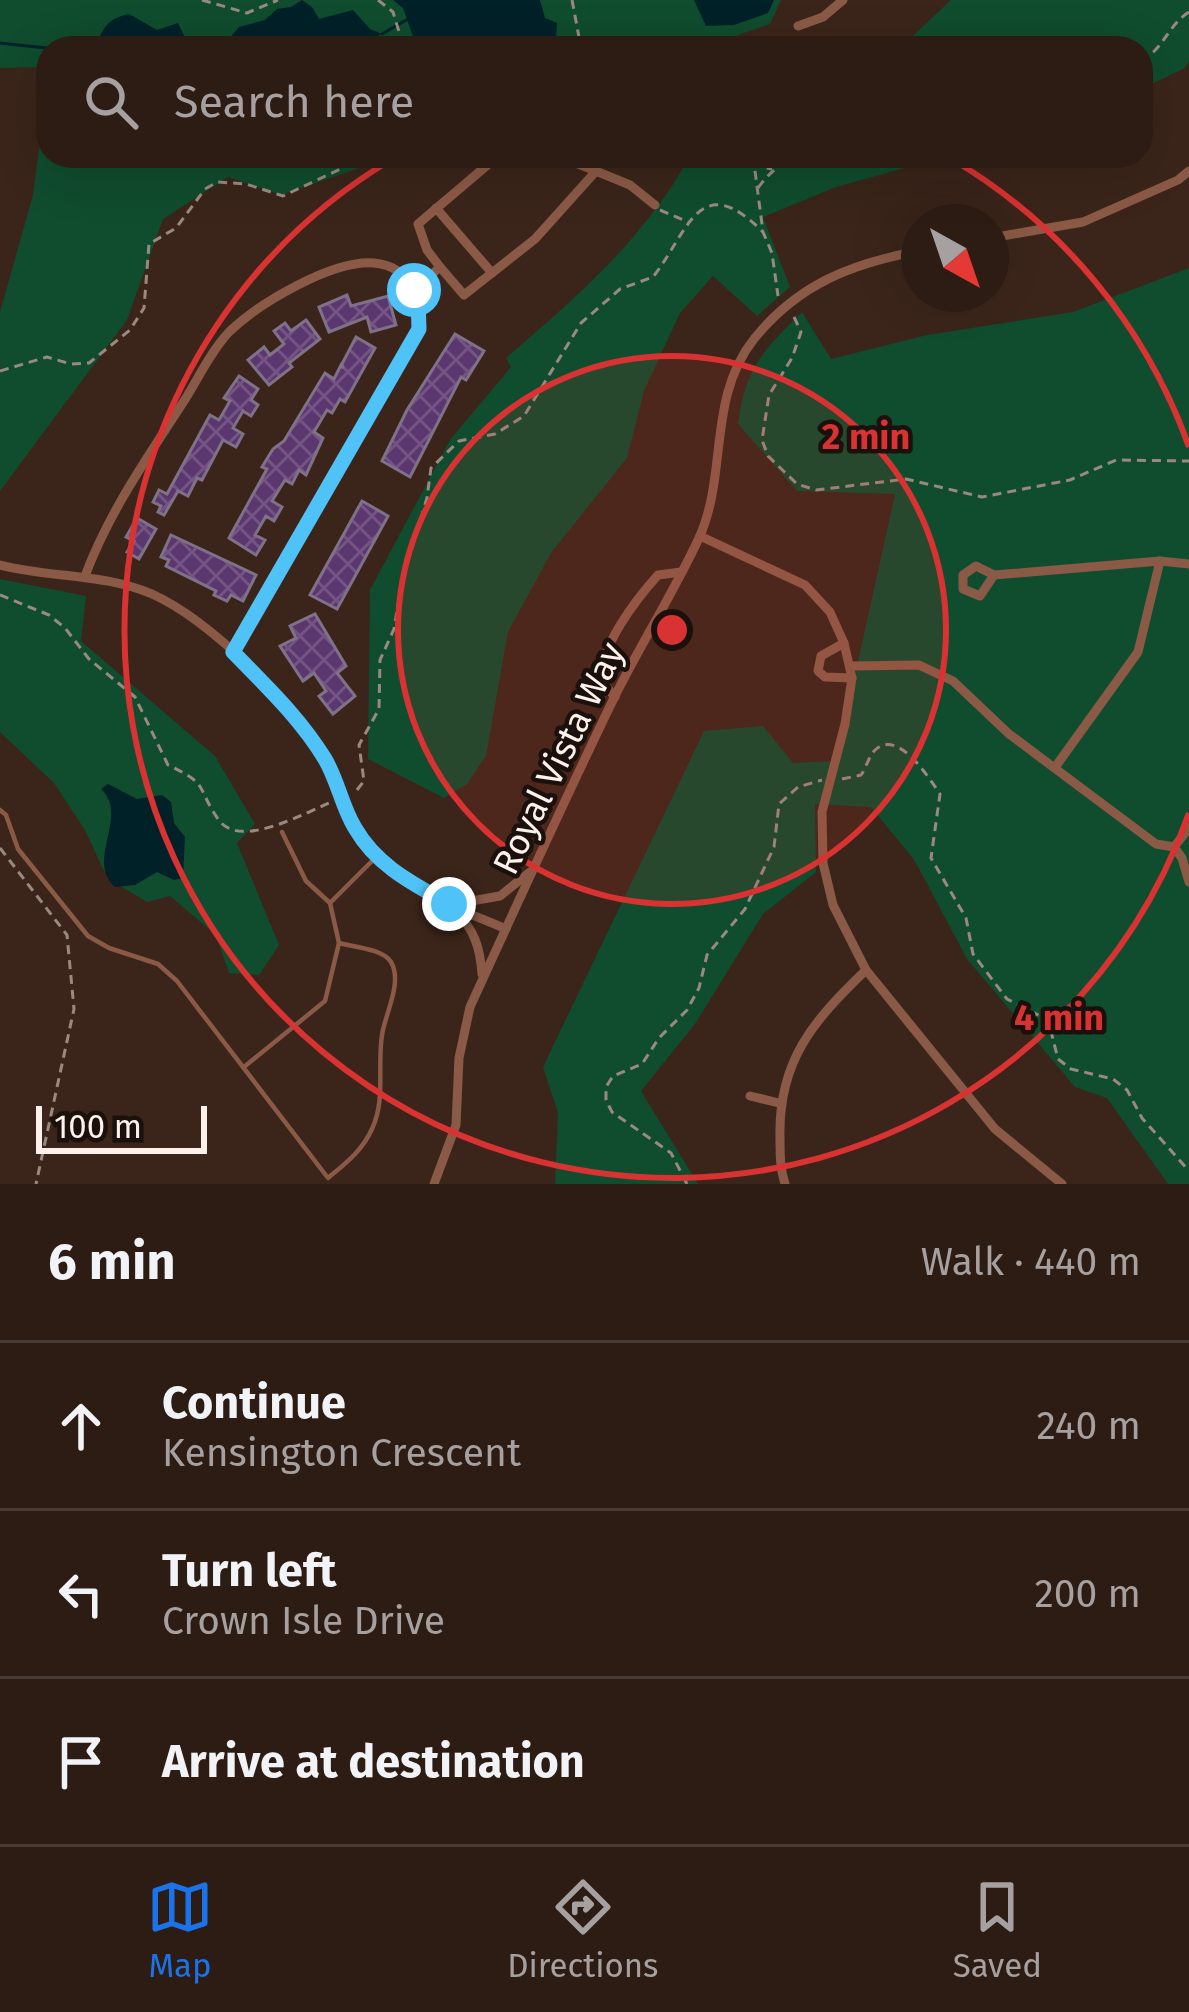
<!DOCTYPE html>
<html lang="en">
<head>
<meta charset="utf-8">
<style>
	:root { --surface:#2c1c14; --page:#34251d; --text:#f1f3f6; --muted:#a6a1a0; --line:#483a34; --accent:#1a73e8 }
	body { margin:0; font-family:"Fira Sans",sans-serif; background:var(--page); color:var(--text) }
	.compass { position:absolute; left:901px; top:204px; width:108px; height:108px; border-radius:50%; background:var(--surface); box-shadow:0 12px 48px #0002; rotate:140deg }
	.scale { position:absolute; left:36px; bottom:30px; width:171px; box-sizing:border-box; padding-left:12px; border:6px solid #fef1eb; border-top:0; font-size:33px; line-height:42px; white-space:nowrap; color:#fef1eb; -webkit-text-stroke:9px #1b110c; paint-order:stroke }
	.stop { position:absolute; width:36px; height:36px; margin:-27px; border:9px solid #4fc3f7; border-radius:50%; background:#fff }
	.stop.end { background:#4fc3f7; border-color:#fff; box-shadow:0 3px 12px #0008 }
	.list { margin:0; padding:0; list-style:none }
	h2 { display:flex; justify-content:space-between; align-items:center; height:156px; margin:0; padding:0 48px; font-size:51px }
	h2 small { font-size:39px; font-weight:400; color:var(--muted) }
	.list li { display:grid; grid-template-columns:78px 1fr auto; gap:36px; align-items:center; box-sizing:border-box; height:168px; padding:0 48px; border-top:3px solid var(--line) }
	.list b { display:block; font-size:45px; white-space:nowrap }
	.list p { margin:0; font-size:39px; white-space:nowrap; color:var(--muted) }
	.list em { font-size:39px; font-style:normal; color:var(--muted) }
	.icon { flex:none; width:66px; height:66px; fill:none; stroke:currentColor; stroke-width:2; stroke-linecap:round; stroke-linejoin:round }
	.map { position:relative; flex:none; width:1189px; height:1184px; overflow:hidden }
	.search { position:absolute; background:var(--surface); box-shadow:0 12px 48px #0002; left:36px; right:36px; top:36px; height:132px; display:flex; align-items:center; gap:30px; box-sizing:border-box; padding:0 42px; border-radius:36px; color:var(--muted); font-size:45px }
	.sheet { height:660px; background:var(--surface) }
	nav { display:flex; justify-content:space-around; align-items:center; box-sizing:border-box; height:168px; border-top:3px solid var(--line); background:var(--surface); font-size:33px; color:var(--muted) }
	nav a { display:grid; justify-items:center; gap:6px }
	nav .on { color:var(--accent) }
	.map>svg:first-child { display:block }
	.green { fill:#104c2e }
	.water { fill:#012128 }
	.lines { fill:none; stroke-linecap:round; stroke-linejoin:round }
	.stream { stroke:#012128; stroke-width:3 }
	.building { fill:url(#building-cross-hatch); stroke:#7f7188; stroke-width:3 }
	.path { stroke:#9a8980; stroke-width:3; stroke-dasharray:9 6; stroke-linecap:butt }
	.lane { stroke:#8b5a46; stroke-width:4.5 }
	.street { stroke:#8b5a46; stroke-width:9 }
	.route { stroke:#4fc3f7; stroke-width:15 }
	.ring { fill:none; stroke:#d83232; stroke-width:6 }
	.labels { text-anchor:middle; stroke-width:9; stroke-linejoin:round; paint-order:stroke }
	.street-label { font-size:36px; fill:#fef1eb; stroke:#1b110c }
	.centre { fill:#d83232; stroke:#1b110c; stroke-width:6 }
	.ring-label { font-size:36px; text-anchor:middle; font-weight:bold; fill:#d83232; stroke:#1b110c; stroke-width:9; stroke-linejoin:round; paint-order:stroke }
</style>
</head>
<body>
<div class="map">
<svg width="1189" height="1184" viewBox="0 0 1189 1184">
	<defs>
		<pattern id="building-cross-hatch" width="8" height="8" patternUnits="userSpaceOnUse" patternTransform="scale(3)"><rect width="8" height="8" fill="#5b376f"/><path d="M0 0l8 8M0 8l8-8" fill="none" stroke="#745484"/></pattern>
	</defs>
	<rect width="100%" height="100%" fill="#3b251a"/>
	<!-- green -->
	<g class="green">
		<polygon points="0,0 781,0 770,24 721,41 721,48 48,48 48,67 0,68"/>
		<polygon points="951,0 1189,0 1189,61 1185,68 1141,89 1141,48 900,48"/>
		<polygon points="48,79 48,156 394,156 281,195 228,177 163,219 127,320 0,491 0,312 33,195"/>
		<path d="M690,156H948L836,187L763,217L790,287L757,316L713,276L680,313L644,391L627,458L551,553L508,632L486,756L467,784L444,798L368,759L370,590L450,440L511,367L506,358C577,297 644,239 690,156Z"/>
		<path d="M1189,268V1184H1168L1107,1098L1075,1087L967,959L915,861L871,807L815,804L816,872L763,914L695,1024L641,1091L698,1184H555L558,1113L543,1067L704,731L763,726L793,763L836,761L895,494L797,491L738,424C746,366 762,352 802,312L831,359L927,335L1073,312Z"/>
		<polygon points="0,579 86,596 81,641 215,756 255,824 237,843 279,945 259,975 229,973 216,935 170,896 147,902 117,884 104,871 85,830 54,783 0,732"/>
	</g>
	<!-- water -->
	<g class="water">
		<polygon points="302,0 312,7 319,19 353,10 370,29 382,34 351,48 221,48 239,27 265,20 277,9 291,7"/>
		<polygon points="393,0 540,0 545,18 557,23 556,38 530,48 514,42 491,48 417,48 403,8"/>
		<polygon points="694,0 774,0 768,13 734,25 706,26"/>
		<path d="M129,14L157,30L178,23L190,48H97C100,29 109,18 129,14Z"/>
		<path d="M108,784L137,799L162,795L171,802L174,823L185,837L183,878L174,880L157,872L135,885L115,887C85,860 130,816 101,789Z"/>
	</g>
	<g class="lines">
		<!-- stream -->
		<g class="stream">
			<polyline points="382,34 408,19"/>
			<polyline points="0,43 46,48"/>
			<polyline points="48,48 79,38 98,41"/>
		</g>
	</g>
	<!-- building -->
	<g class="building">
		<polygon points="347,295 351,306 388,296 396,325 371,332 367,317 329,332 319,307"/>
		<polygon points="306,320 320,339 289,363 292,367 269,385 248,360 264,347 270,355 284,344 274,331 285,323 291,331"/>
		<polygon points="455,334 484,351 466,380 461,377 410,477 382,461 407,410"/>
		<polygon points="356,337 375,348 345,402 340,399 332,413 327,410 314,432 323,438 306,475 299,470 292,484 285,480 272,501 282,507 274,521 266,516 255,535 265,540 256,555 229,538 267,469 262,467 273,449 284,441 325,373 334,379 341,365 343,368 342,364"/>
		<polygon points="239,376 258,389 251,400 258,405 251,416 243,411 233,428 243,434 236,447 223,440 202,480 197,478 188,496 178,491 164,515 158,512 161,506 153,502 159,490 167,494 210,415 219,420 230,401 224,398"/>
		<polygon points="362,501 388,516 337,609 310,595"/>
		<polygon points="137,518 156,529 139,559 127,552 134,541 126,537"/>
		<polygon points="171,535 256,575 243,601 231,595 227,601 214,595 216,591 166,566 169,560 161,557"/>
		<polygon points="315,614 346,666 337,673 355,696 333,714 319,696 326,691 314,673 303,681 280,646 296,638 290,626"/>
	</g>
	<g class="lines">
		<!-- path -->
		<g class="path">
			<polyline points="202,0 247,13 278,0"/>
			<polyline points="378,0 393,12 404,48"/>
			<polyline points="572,0 581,48"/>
			<path d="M1141,61C1164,49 1168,25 1189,12"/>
			<polyline points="753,156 763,232 772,253 778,296"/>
			<polyline points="755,160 761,167 772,169"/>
			<path d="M758,188C796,134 832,174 881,156"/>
			<polyline points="660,210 688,222"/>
			<polyline points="794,317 801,332 792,358 769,395 762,440 768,456 797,484 816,490 906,479 982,497 1070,480 1116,460 1189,461"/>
			<polyline points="0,371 47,357 71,364 89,363 130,330 144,308 149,244 176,228 205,189 217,182 246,184 283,196 368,156"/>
			<path d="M0,595L49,615L65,628L89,659L135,697L168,765C210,785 195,785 218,819C239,851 306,812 334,801"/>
			<path d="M842,779L861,775C866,768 869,756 875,750C898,728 929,778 940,794L931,858L966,918L973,954L1007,999L1048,1020L1058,1059L1071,1069L1113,1079L1127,1090L1142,1118L1189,1171"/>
			<path d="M357,790L364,781L359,745L379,709L380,660L394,629L402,581L427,498L431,468L459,441L495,434L524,416L581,323L620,289L653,277C689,231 699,168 763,232"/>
			<polyline points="0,848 67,935 74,1009 36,1184"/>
			<polyline points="687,1184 671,1153 612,1112 606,1100 606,1087 613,1076 642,1064 659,1038 687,1010 699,988 707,955 745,909 774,847 779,804 798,787 822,780"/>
		</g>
		<!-- lane -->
		<g class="lane">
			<path d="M0,810L6,815L18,849L88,936L109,948L158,964L177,981L328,1178C346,1163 362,1151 372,1129C386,1099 377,1067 382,1035C385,1014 403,982 391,962C383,949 354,947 339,943"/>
			<polyline points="330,903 376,857"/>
			<polyline points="244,1067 325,1001 339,943 330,903 306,881 282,832"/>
		</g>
		<!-- street -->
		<g class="street">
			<polyline points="798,26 823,17 843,0"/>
			<polyline points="559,156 630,185 655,205"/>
			<polyline points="436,208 492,273"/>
			<polyline points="991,238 1083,222 1178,180 1189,171"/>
			<polyline points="440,267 427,250 418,224 498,156"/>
			<polyline points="414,290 440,267 464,295 535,239 597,170"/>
			<polyline points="700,536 805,585 830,612 844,643 852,678 845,724 822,812 823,863 833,905 866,970 995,1129 1062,1184"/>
			<path d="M0,565C50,578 104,573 152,594C210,620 298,707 328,763C347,799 353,836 385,866C416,895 467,912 506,929"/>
			<polyline points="994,575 980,596 963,589 963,575 976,566 994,575 1160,561 1189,564"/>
			<path d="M85,576C109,512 147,458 184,401C198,379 211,351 229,332C259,303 332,260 374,263C411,266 418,298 419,329L233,652"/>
			<polyline points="844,643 821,656 818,671 825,677 852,678"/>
			<polyline points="850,666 919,665 953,681 1009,734 1156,844 1174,847 1189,828"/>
			<path d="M615,697C611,692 605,687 604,680C595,651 639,596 658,575L681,572"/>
			<polyline points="1056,766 1138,652 1160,561"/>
			<polyline points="1174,847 1182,858 1189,882"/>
			<polyline points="454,904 500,896 530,872"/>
			<path d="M455,910C474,930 480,946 482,974"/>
			<polyline points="750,1096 779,1103"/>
			<path d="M434,1184L456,1125L459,1058L470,1007C517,904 564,801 613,700C640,645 673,594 699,538C728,474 707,398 754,339C798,284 853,263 919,251"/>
			<path d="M785,1184C780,1169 780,1154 780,1138C778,1061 813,1021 866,970"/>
		</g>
	</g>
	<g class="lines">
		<!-- route -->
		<path class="route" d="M414,290L418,299L419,329L233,652C266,686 300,718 325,759C338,781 342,807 355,828C377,866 412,883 449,904"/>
	</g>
	<!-- distance rings -->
	<circle cx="672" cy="630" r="274" fill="#d83232" fill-opacity=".12"/>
	<g class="ring">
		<circle cx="672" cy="630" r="274"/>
		<path d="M1189 813A548 548 0 1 1 394 158M950 158A548 548 0 0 1 1189 447"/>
	</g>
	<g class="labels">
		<!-- street labels -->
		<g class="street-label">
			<text transform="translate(558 758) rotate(-64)" y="13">Royal Vista Way</text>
		</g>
	</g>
	<circle cx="672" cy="630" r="18" class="centre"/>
	<g class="ring-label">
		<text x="866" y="449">2 min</text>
		<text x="1059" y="1030">4 min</text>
	</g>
</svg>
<svg class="compass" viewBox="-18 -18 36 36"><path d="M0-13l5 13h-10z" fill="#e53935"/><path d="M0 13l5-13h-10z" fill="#a6a1a0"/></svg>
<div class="scale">100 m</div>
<div class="stop" style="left:414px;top:290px"></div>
<div class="stop end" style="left:449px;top:904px"></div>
<div class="search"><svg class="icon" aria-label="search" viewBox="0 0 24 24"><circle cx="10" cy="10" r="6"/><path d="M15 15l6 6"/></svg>Search here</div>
</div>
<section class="sheet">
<h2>6 min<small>Walk · 440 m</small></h2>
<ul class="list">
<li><svg class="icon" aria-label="ahead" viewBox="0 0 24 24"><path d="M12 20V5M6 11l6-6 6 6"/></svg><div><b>Continue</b><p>Kensington Crescent</p></div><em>240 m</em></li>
<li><svg class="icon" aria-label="left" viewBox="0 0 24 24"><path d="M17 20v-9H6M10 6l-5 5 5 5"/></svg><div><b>Turn left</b><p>Crown Isle Drive</p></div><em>200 m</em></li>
<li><svg class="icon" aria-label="arrive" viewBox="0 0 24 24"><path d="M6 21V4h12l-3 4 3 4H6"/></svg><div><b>Arrive at destination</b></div></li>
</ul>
</section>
<nav>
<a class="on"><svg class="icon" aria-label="map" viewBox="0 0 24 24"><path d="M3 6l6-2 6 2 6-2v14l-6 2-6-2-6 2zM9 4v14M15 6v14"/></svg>Map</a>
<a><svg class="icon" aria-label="directions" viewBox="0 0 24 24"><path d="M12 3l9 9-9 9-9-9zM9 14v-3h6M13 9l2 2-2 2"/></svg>Directions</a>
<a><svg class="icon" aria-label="saved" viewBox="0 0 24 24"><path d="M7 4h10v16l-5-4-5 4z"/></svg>Saved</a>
</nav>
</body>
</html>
